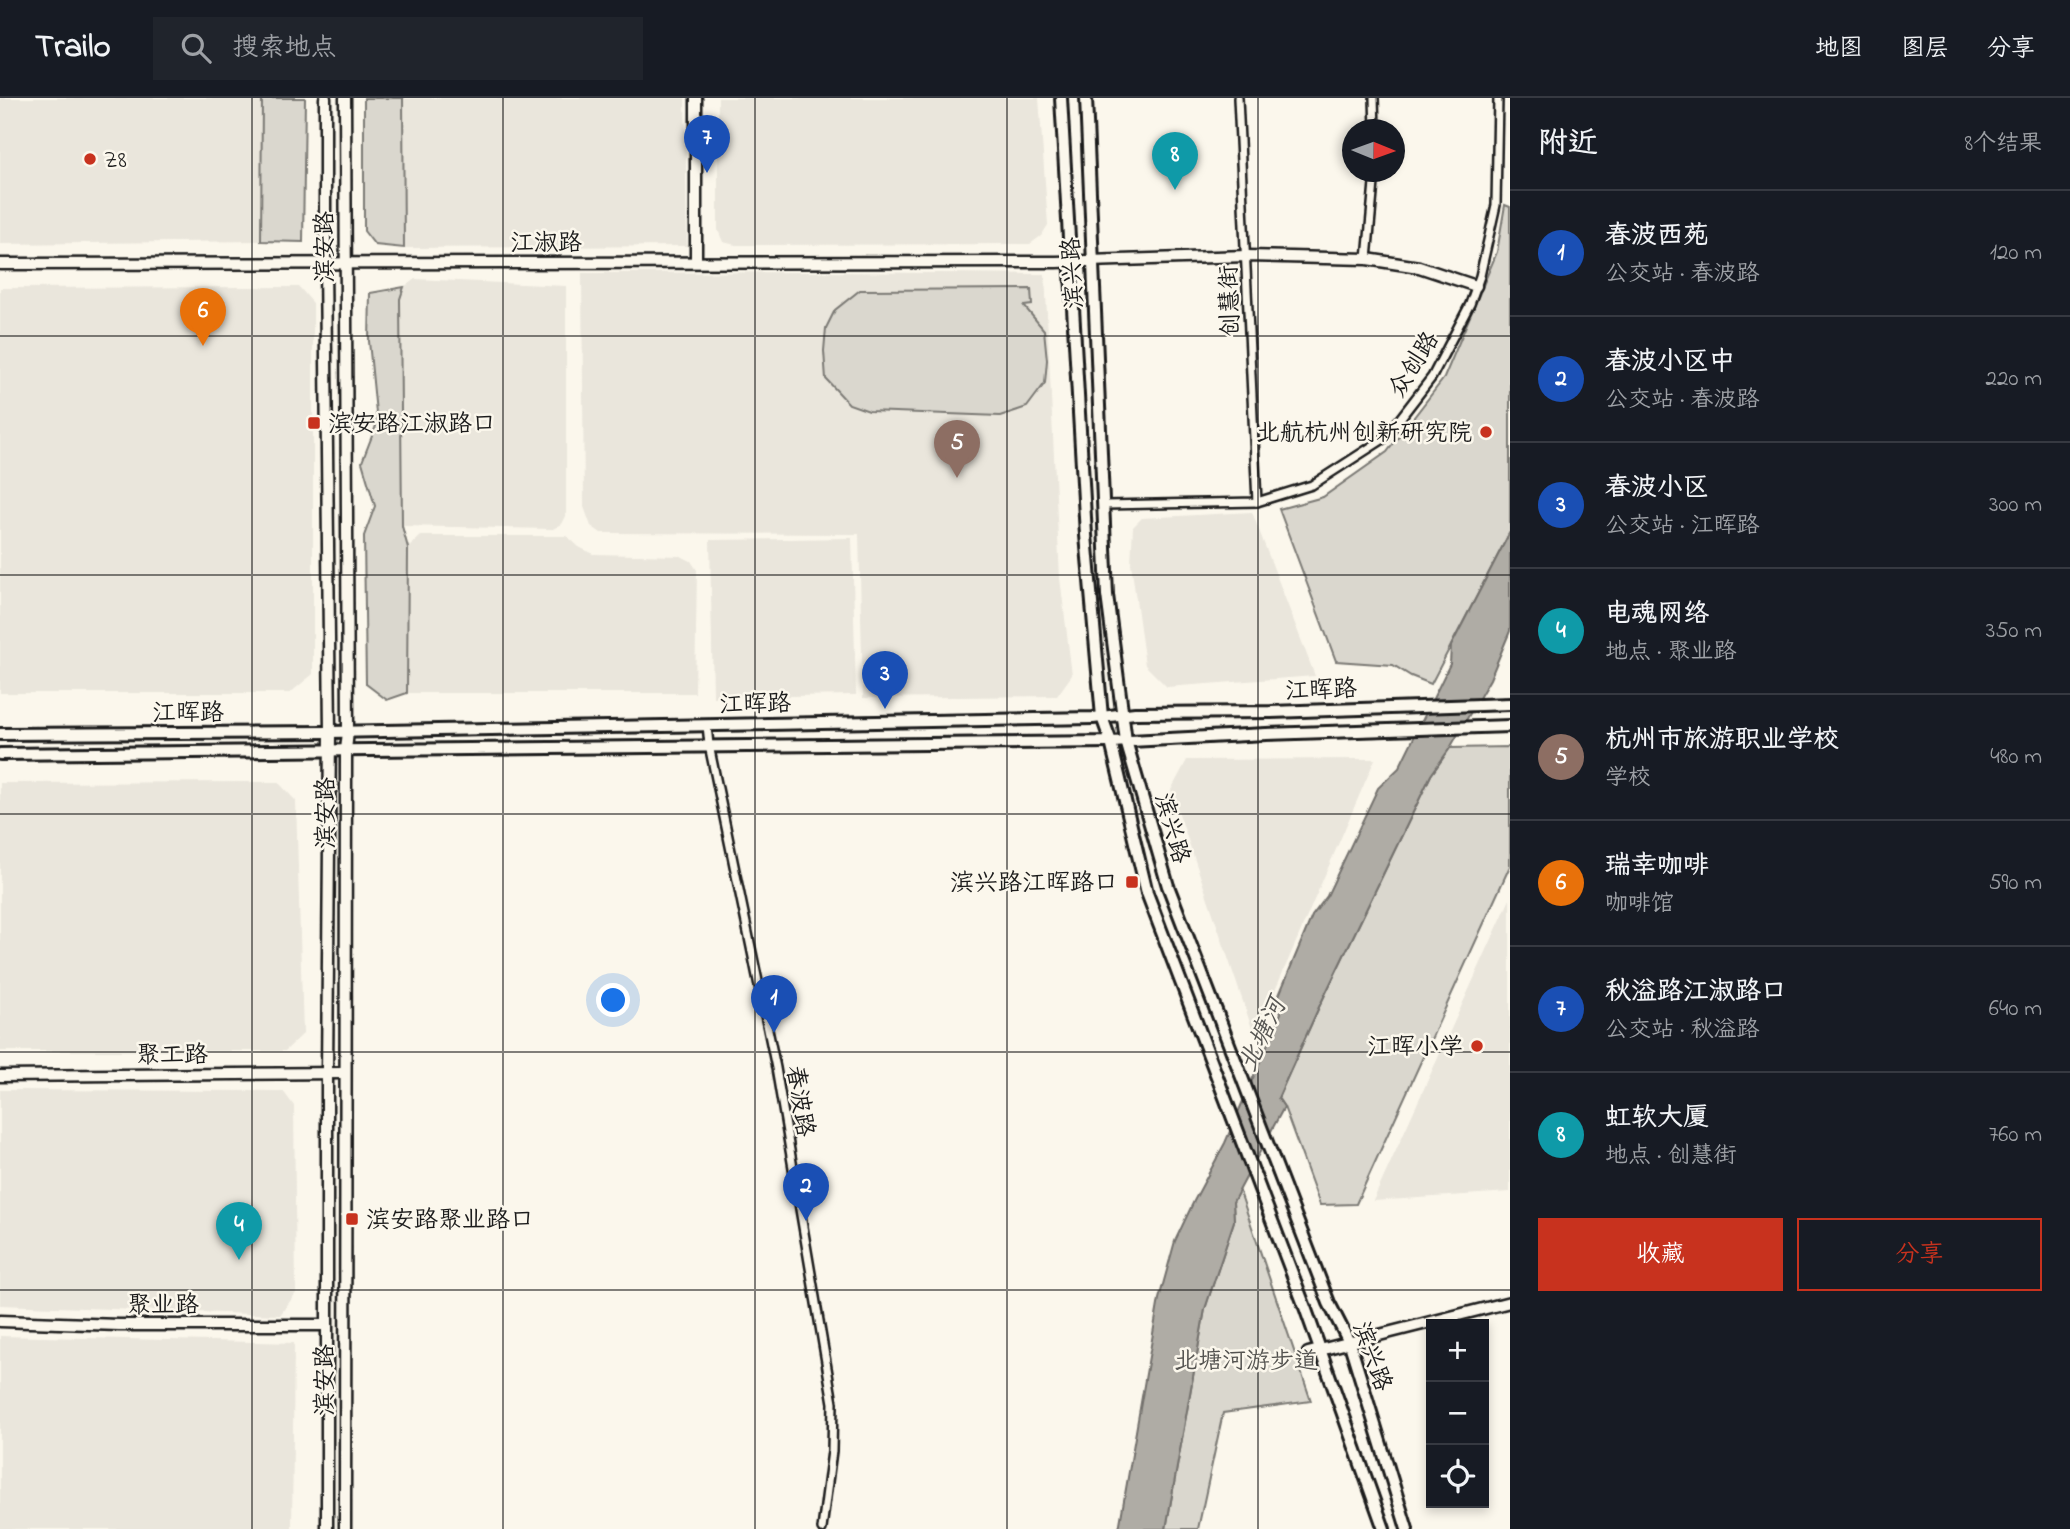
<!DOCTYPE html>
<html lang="zh">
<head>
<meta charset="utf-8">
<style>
	:root { --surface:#171b24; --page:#20242c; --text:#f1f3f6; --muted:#9ea1a6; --line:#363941; --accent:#c8321e }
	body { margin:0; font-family:"Indie Flower","LXGW WenKai TC",sans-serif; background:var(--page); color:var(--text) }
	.controls { position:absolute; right:21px; bottom:21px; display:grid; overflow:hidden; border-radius:0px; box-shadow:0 4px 10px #0003 }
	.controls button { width:63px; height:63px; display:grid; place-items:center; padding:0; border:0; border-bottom:2px solid var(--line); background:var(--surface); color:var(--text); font:35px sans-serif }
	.compass { position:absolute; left:1342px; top:21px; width:63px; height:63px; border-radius:50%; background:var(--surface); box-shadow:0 4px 10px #0003; rotate:91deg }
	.you { position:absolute; left:614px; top:903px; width:24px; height:24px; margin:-18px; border:5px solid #fff; border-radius:50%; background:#1a73e8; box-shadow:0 0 0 10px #1a73e833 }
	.badge { display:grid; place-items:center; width:46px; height:46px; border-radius:50%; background:var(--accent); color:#fff; font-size:23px; font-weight:700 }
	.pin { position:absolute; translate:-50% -58px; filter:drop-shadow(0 2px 4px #0008) }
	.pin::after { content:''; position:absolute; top:37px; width:24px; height:21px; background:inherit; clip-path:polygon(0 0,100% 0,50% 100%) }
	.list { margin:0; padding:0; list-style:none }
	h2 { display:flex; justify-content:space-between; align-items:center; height:91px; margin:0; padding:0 28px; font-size:30px }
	h2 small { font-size:23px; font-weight:400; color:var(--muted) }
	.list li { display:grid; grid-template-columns:46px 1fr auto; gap:21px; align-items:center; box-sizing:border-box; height:126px; padding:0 28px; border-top:2px solid var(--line) }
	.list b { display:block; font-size:26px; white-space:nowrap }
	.list p { margin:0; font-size:23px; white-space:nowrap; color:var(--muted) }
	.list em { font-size:23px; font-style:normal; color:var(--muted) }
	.actions { display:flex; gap:14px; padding:21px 28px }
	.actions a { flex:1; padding:16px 0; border:2px solid var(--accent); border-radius:0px; text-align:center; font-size:24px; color:var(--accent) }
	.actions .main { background:var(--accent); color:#fff }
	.icon { flex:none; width:38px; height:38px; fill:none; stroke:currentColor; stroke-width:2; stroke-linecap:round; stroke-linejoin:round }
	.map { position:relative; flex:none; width:1510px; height:1431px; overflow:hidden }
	header { display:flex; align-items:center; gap:42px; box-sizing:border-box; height:98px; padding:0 35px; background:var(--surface); border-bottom:2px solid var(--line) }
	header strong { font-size:33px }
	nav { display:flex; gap:38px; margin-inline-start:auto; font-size:24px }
	.search { width:490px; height:63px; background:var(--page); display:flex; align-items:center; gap:18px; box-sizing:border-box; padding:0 24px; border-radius:0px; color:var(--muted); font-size:26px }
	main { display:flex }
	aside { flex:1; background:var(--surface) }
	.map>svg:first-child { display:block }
	.built { fill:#eae6dc }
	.green { fill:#dad7ce; stroke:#7b7a75; stroke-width:2 }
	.water { fill:#afaca5; stroke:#74726e; stroke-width:2 }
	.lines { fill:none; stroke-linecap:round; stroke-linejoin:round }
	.street-casing { stroke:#1c1c1c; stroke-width:12 }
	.secondary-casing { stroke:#1c1c1c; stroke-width:15 }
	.primary-casing { stroke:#1c1c1c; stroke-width:16 }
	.street { stroke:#fbf7ec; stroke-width:7 }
	.secondary { stroke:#fbf7ec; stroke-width:10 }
	.primary { stroke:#fbf7ec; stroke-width:10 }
	.grid { fill:none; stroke:#1c1c1c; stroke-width:2; stroke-opacity:0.55 }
	.poi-dot { fill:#c8321e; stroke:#fbf7ec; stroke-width:2.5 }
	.labels { text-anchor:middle; stroke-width:5; stroke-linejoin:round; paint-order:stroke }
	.poi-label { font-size:24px; fill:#1c1c1c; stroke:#fbf7ec; text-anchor:start }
	.street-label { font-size:24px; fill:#1c1c1c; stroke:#fbf7ec }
	.park-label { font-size:24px; fill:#555451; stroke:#fbf7ec }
	.water-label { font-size:26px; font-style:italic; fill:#575653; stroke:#fbf7ec }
</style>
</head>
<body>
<header>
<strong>Trailo</strong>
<div class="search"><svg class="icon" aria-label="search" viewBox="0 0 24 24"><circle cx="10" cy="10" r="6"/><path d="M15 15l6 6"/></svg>搜索地点</div>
<nav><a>地图</a><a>图层</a><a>分享</a></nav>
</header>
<main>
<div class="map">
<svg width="1510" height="1431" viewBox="0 0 1510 1431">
	<rect width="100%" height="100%" fill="#fbf7ec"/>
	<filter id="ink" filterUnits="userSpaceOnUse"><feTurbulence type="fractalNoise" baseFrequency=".0143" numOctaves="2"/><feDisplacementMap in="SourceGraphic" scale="14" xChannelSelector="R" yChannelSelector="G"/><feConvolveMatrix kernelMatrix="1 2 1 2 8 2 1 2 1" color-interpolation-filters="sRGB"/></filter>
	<g filter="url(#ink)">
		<!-- built -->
		<g class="built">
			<polygon points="0,0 262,0 261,143 0,146"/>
			<polygon points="403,0 685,0 687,148 404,150"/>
			<polygon points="718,0 1039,0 1048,127 1041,138 1030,146 736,147 723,144 718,132"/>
			<polygon points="820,174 1045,176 1060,480 1072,577 1057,598 863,600 859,436 601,435 591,428 584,409 582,175"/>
			<polygon points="415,181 566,188 566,418 562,426 553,431 402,428 400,201 404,189"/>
			<polygon points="299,189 313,205 313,576 290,595 0,595 0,190"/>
			<polygon points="1252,414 1315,578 1167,589 1145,567 1131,465 1133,429 1142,420"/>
			<polygon points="421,438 567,438 579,449 593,456 681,458 691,463 697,472 695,595 407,595 408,450"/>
			<polygon points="852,440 856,597 713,599 710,442"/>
			<polygon points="1375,661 1255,939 1171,692 1187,662"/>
			<polygon points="278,684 296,703 303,936 285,953 0,953 0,685"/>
			<polygon points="1510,801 1510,1094 1373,1103"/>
			<polygon points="0,992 283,993 294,1008 296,1195 280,1217 0,1207"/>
			<polygon points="0,1238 294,1245 292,1431 0,1431"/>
		</g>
		<!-- green -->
		<g class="green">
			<polygon points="262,0 305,0 303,144 261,143"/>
			<polygon points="364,0 403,0 404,150 375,147 364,133"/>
			<polygon points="1505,107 1510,109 1510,434 1431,586 1411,578 1393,567 1336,563 1279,411 1323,399 1387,354 1444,280 1497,154"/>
			<polygon points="404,189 400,201 402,428 408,450 407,595 387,602 366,586 364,438 375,408 362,364 377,325 369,243 370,195"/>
			<polygon points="1031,191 1032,207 1024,208 1044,232 1047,262 1045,285 1027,309 1000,318 869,313 849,306 826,281 824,253 826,230 835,212 860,192"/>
			<polygon points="1510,649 1510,768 1356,1106 1320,1107 1284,1009 1278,1000 1319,909 1431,677 1450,650"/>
			<polygon points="1239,1091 1311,1303 1223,1315 1198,1431 1166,1431 1205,1211 1234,1123 1233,1104"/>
		</g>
		<!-- water -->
		<polygon class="water" points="1510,434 1510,533 1490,581 1450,650 1431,677 1319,909 1278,1000 1284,1009 1233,1104 1234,1123 1205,1211 1166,1431 1119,1431 1159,1201 1175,1143 1194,1103 1225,1045 1281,915 1277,902 1312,818 1327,798 1378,690 1399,670 1450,566 1451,548"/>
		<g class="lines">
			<defs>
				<g id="street">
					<polyline points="1238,0 1257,404"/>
					<polyline points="1374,0 1375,32"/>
					<polyline points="1367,161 1375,74"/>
					<polyline points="1105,407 1257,404 1312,387 1385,340 1432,279 1470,206 1480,178 1496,107 1498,0"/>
					<polyline points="707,627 709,647 776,970 833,1305 832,1353 822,1431"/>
				</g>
				<g id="secondary">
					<polyline points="325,0 325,166 330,634 327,976 327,1431"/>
					<polyline points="345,0 348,634 346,652 345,1431"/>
					<polyline points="696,0 696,164"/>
					<polyline points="0,166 1056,164 1247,158 1367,161 1419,169 1476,188"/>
					<polyline points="0,978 345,975"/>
					<polyline points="0,1223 119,1227 326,1227"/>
					<polyline points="1308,1255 1510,1204"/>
				</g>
				<g id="primary">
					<polyline points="1061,0 1086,437 1102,619 1111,644 1147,795 1306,1212 1384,1431"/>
					<polyline points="1086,0 1107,497 1126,643 1168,788 1329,1205 1350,1246 1407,1431"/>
					<polyline points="0,636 330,634 1093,620 1135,615 1271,614 1510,606"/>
					<polyline points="0,656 1111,644 1266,636 1510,628"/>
				</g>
			</defs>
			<!-- street casing -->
			<use href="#street" class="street-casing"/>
			<!-- secondary casing -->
			<use href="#secondary" class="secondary-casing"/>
			<!-- primary casing -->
			<use href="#primary" class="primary-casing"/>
			<!-- street -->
			<use href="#street" class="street"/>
			<!-- secondary -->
			<use href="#secondary" class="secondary"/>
			<!-- primary -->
			<use href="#primary" class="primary"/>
		</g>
	</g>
	<!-- grid -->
	<path class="grid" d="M252,0V1431M503,0V1431M755,0V1431M1007,0V1431M1258,0V1431M0,238H1510M0,477H1510M0,716H1510M0,954H1510M0,1192H1510"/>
	<!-- markers -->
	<g class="poi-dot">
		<circle cx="90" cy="61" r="7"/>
		<rect x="307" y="318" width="14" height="14" rx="3.5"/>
		<circle cx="1486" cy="334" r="7"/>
		<rect x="1125" y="777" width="14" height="14" rx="3.5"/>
		<circle cx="1477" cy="948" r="7"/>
		<rect x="345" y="1114" width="14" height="14" rx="3.5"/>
	</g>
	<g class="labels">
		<!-- poi labels -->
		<g class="poi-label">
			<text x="104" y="69">Z8</text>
			<text x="328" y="333">滨安路江淑路口</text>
			<text x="1472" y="342" text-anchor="end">北航杭州创新研究院</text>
			<text x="1118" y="792" text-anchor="end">滨兴路江晖路口</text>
			<text x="1463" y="956" text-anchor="end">江晖小学</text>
			<text x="366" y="1129">滨安路聚业路口</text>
		</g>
		<!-- street labels -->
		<g class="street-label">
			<text x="546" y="152">江淑路</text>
			<text transform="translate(324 149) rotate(-90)" y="8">滨安路</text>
			<text transform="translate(1072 175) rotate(-93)" y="8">滨兴路</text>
			<text transform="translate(1229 203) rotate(-92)" y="8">创慧街</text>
			<text transform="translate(1413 266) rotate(-58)" y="8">众创路</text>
			<text transform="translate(1321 591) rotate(-2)" y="8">江晖路</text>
			<text transform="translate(755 605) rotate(-1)" y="8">江晖路</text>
			<text x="188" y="622">江晖路</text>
			<text transform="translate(325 715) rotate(-90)" y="8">滨安路</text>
			<text transform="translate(1173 730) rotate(74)" y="8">滨兴路</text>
			<text x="172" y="964">聚工路</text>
			<text transform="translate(801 1003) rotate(81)" y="8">春波路</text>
			<text x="163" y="1214">聚业路</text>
			<text transform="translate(1373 1258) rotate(70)" y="8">滨兴路</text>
			<text transform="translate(324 1282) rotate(-90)" y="8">滨安路</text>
		</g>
		<!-- park labels -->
		<g class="park-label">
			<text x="1246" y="1270">北塘河游步道</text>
		</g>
		<!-- water labels -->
		<g class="water-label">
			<text transform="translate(1261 936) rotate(-65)" y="9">北塘河</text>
		</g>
	</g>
</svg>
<div class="controls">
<button>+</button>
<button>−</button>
<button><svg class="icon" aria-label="locate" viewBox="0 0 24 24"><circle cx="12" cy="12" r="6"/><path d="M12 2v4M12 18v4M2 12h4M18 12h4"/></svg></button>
</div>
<svg class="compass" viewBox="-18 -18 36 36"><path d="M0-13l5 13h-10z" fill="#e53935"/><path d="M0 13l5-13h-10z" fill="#9ea1a6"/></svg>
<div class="you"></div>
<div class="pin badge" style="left:774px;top:935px;background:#1a4fb4">1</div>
<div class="pin badge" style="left:806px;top:1123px;background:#1a4fb4">2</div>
<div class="pin badge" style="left:885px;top:611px;background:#1a4fb4">3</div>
<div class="pin badge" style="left:239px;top:1162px;background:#0f9aa8">4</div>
<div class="pin badge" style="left:957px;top:380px;background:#8d6e63">5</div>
<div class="pin badge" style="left:203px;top:248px;background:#e8710a">6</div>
<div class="pin badge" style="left:707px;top:75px;background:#1a4fb4">7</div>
<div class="pin badge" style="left:1175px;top:92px;background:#0f9aa8">8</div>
</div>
<aside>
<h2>附近<small>8个结果</small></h2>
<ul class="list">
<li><span class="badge" style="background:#1a4fb4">1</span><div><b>春波西苑</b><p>公交站 · 春波路</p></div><em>120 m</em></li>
<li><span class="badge" style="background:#1a4fb4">2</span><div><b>春波小区中</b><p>公交站 · 春波路</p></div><em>220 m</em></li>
<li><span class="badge" style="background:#1a4fb4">3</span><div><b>春波小区</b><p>公交站 · 江晖路</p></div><em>300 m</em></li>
<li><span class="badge" style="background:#0f9aa8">4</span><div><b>电魂网络</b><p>地点 · 聚业路</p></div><em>350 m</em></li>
<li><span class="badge" style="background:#8d6e63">5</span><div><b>杭州市旅游职业学校</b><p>学校</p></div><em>480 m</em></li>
<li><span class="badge" style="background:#e8710a">6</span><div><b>瑞幸咖啡</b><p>咖啡馆</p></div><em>590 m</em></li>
<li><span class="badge" style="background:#1a4fb4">7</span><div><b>秋溢路江淑路口</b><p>公交站 · 秋溢路</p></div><em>640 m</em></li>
<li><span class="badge" style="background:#0f9aa8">8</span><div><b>虹软大厦</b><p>地点 · 创慧街</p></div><em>760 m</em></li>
</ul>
<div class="actions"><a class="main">收藏</a><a>分享</a></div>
</aside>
</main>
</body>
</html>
